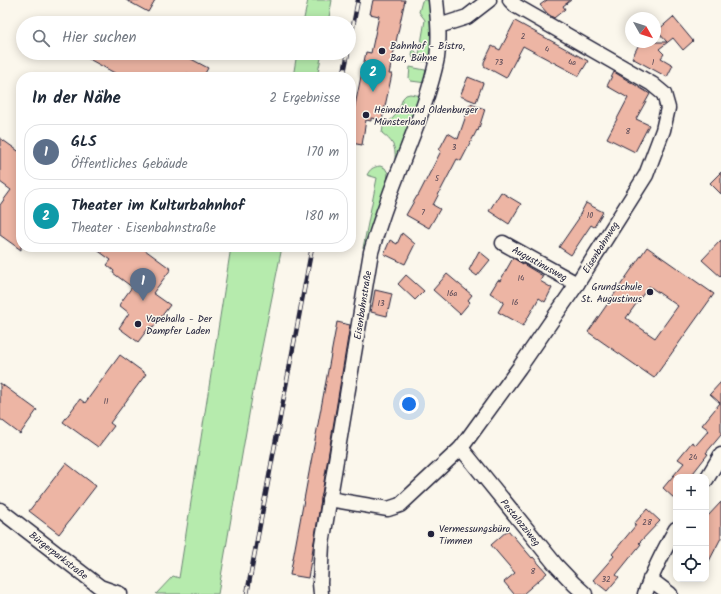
<!DOCTYPE html>
<html lang="de">
<head>
<meta charset="utf-8">
<style>
	:root { --surface:#fff; --page:#f2f2f3; --text:#1f2937; --muted:#747a83; --line:#e0e1e3; --accent:#ea580c }
	body { margin:0; font-family:Kalam,sans-serif; background:var(--page); color:var(--text) }
	.controls { position:absolute; right:12px; bottom:12px; display:grid; overflow:hidden; border-radius:8px; box-shadow:0 2px 10px #0003 }
	.controls button { width:36px; height:36px; display:grid; place-items:center; padding:0; border:0; border-bottom:1px solid var(--line); background:var(--surface); color:var(--text); font:20px sans-serif }
	.compass { position:absolute; left:625px; top:12px; width:36px; height:36px; border-radius:50%; background:var(--surface); box-shadow:0 2px 10px #0003; rotate:129deg }
	.you { position:absolute; left:409px; top:404px; width:14px; height:14px; margin:-10px; border:3px solid #fff; border-radius:50%; background:#1a73e8; box-shadow:0 0 0 6px #1a73e833 }
	.badge { display:grid; place-items:center; width:26px; height:26px; border-radius:50%; background:var(--accent); color:#fff; font-size:13px; font-weight:700 }
	.pin { position:absolute; translate:-50% -33px; filter:drop-shadow(0 1px 2px #0008) }
	.pin::after { content:''; position:absolute; top:21px; width:14px; height:12px; background:inherit; clip-path:polygon(0 0,100% 0,50% 100%) }
	.list { margin:0; padding:0; list-style:none }
	h2 { display:flex; justify-content:space-between; align-items:center; height:52px; margin:0; padding:0 16px; font-size:17px }
	h2 small { font-size:13px; font-weight:400; color:var(--muted) }
	.list li { display:grid; grid-template-columns:26px 1fr auto; gap:12px; align-items:center; box-sizing:border-box; height:56px; margin:0 8px 8px; padding:0 8px; border:1px solid var(--line); border-radius:16px }
	.list b { display:block; font-size:15px; white-space:nowrap }
	.list p { margin:0; font-size:13px; white-space:nowrap; color:var(--muted) }
	.list em { font-size:13px; font-style:normal; color:var(--muted) }
	.icon { flex:none; width:22px; height:22px; fill:none; stroke:currentColor; stroke-width:2; stroke-linecap:round; stroke-linejoin:round }
	.map { position:relative; flex:none; width:721px; height:594px; overflow:hidden }
	.search { position:absolute; background:var(--surface); box-shadow:0 2px 10px #0003; left:16px; top:16px; width:340px; height:44px; display:flex; align-items:center; gap:10px; box-sizing:border-box; padding:0 14px; border-radius:22px; color:var(--muted); font-size:15px }
	.panel { position:absolute; background:var(--surface); box-shadow:0 2px 10px #0003; left:16px; top:72px; width:340px; height:180px; border-radius:16px }
	.map>svg:first-child { display:block }
	.green { fill:#b6ebad; stroke:#6c8674 }
	.building { fill:#edb5a4; stroke:#22223b; fill-rule:evenodd }
	.lines { fill:none; stroke-linecap:round; stroke-linejoin:round }
	.minor-casing { stroke:#22223b; stroke-width:17 }
	.minor { stroke:#fbf7ec; stroke-width:14 }
	.rail-casing { stroke:#22223b; stroke-width:4.5 }
	.rail { stroke:#fbf7ec; stroke-width:3; stroke-dasharray:9; stroke-linecap:butt }
	.poi-dot { fill:#22223b; stroke:#fbf7ec; stroke-width:1.5 }
	.labels { text-anchor:middle; stroke-width:3; stroke-linejoin:round; paint-order:stroke }
	.number-label { font-size:8px; fill:#554755 }
	.poi-label { font-size:10px; fill:#22223b; stroke:#fbf7ec; text-anchor:start }
	.street-label { font-size:10px; fill:#22223b; stroke:#fbf7ec }
</style>
</head>
<body>
<div class="map">
<svg width="721" height="594" viewBox="0 0 721 594">
	<rect width="100%" height="100%" fill="#fbf7ec"/>
	<filter id="ink" filterUnits="userSpaceOnUse"><feTurbulence type="fractalNoise" baseFrequency=".025" numOctaves="2"/><feDisplacementMap in="SourceGraphic" scale="8" xChannelSelector="R" yChannelSelector="G"/><feConvolveMatrix kernelMatrix="1 2 1 2 8 2 1 2 1" color-interpolation-filters="sRGB"/></filter>
	<g filter="url(#ink)">
		<!-- green -->
		<g class="green">
			<polygon points="308,0 332,0 328,23 303,23"/>
			<path d="M424,0H428L429,1L433,34L430,60C424,63 418,61 413,58L412,55L413,49L419,55L425,20L419,12L422,1Z"/>
			<polygon points="297,53 322,53 317,77 293,77"/>
			<polygon points="410,67 425,70 428,72 426,83 411,81 409,78"/>
			<path d="M410,94L422,96L398,158L395,159C396,146 392,141 382,133L383,127L394,117L399,109L403,98L406,95Z"/>
			<path d="M380,166L385,168L388,173L387,183L367,245L363,248L377,178L367,175C370,169 373,167 380,166Z"/>
			<polygon points="231,247 282,247 252,397 218,594 156,594 173,576 179,578"/>
		</g>
		<!-- building -->
		<g class="building">
			<polygon points="126,0 155,0 148,12"/>
			<polygon points="373,0 405,0 389,74 392,74 382,120 371,118 371,121 366,120 362,145 351,143 351,125 366,52 371,53 379,16 370,14"/>
			<polygon points="547,0 571,0 563,6 565,9 554,18 548,14 540,5"/>
			<polygon points="673,17 693,41 683,50 673,38 659,49 664,54 661,58 673,65 667,77 632,58 638,46 643,42 667,42 657,31"/>
			<polygon points="515,21 588,61 579,76 523,46 506,78 484,66 484,62 492,46 500,50"/>
			<polygon points="78,53 180,53 208,68 203,77 194,77 187,73 185,77 122,77"/>
			<polygon points="614,72 650,94 636,119 649,125 635,152 607,138 628,98 607,86"/>
			<polygon points="468,77 483,83 476,102 460,96"/>
			<polygon points="470,104 485,109 478,131 477,130 461,161 457,159 433,205 440,209 429,228 406,215 417,196 418,196 441,151 439,150 448,133 458,139"/>
			<polygon points="0,138 21,153 21,250 0,235 0,205 11,190 0,182"/>
			<polygon points="721,172 721,194 710,183"/>
			<polygon points="501,192 521,204 509,224 489,211"/>
			<polygon points="586,203 603,212 594,227 591,225 571,255 559,247 579,218 578,218"/>
			<polygon points="402,233 415,244 405,264 384,254 390,240 397,244"/>
			<polygon points="721,240 721,277 702,260"/>
			<polygon points="93,247 141,247 171,269 153,293 170,305 153,328 150,326 138,342 119,328 129,313 119,305 132,287 113,273 114,271 107,265 111,260"/>
			<path d="M647,247L714,294L654,378L588,332ZM649,286L678,306L655,338L626,318Z"/>
			<polygon points="479,251 490,260 477,276 469,270"/>
			<polygon points="513,258 543,276 540,281 552,288 545,302 539,298 523,326 498,312 504,302 490,293 498,280 500,281"/>
			<polygon points="447,274 472,295 468,300 470,302 460,314 433,290"/>
			<polygon points="406,275 424,291 415,300 398,284"/>
			<polygon points="375,290 392,294 387,316 371,312"/>
			<polygon points="337,322 350,325 308,578 290,575"/>
			<polygon points="120,355 146,374 110,423 114,426 98,447 63,422 80,399 85,403"/>
			<polygon points="721,382 721,435 706,453 708,454 690,477 676,477 676,500 663,488 684,463 678,459 692,442 696,445 709,430 702,425 720,403 710,394"/>
			<polygon points="0,383 37,410 20,434 0,419"/>
			<polygon points="66,463 96,486 59,534 29,511"/>
			<polygon points="721,502 721,538 706,567 706,518"/>
			<polygon points="647,509 660,521 639,543 641,544 616,575 619,577 607,591 593,580 614,556 612,554 636,525 634,524"/>
			<polygon points="508,530 532,558 533,557 547,573 523,594 514,594 504,582 515,573 491,545"/>
		</g>
		<g class="lines">
			<defs>
				<g id="minor">
					<polyline points="439,24 445,24 467,17 489,0"/>
					<polyline points="503,243 577,284"/>
					<polyline points="461,448 555,564 574,584 585,594"/>
					<polyline points="706,480 721,455"/>
					<polyline points="329,499 388,509 400,505 461,448 519,368 577,284 646,175 663,130 668,108 664,94 652,84 516,6 510,0"/>
					<polyline points="0,510 100,587 120,594"/>
					<polyline points="650,579 670,594"/>
					<path d="M321,594L320,583L322,544L371,252C379,224 389,196 400,168C408,147 416,127 424,105C429,90 434,74 437,58C440,39 438,19 436,0"/>
					<path d="M645,594C653,571 664,550 676,529"/>
				</g>
			</defs>
			<!-- minor casing -->
			<use href="#minor" class="minor-casing"/>
			<!-- minor -->
			<use href="#minor" class="minor"/>
			<defs>
				<g id="rail">
					<polyline points="349,47 358,0"/>
					<polyline points="343,77 348,53"/>
					<polyline points="247,594 312,247"/>
				</g>
			</defs>
			<!-- rail casing -->
			<use href="#rail" class="rail-casing"/>
			<!-- rail -->
			<use href="#rail" class="rail"/>
		</g>
	</g>
	<!-- markers -->
	<g class="poi-dot">
		<circle cx="382" cy="51" r="4"/>
		<circle cx="366" cy="115" r="4"/>
		<circle cx="650" cy="292" r="4"/>
		<circle cx="138" cy="324" r="4"/>
		<circle cx="431" cy="534" r="4"/>
	</g>
	<g class="labels">
		<!-- number labels -->
		<g class="number-label">
			<text x="523" y="39">2</text>
			<text x="547" y="52">4</text>
			<text x="499" y="65">73</text>
			<text x="572" y="65">4a</text>
			<text x="653" y="65">1</text>
			<text x="628" y="134">8</text>
			<text x="454" y="150">3</text>
			<text x="437" y="181">5</text>
			<text x="423" y="215">7</text>
			<text x="590" y="218">10</text>
			<text x="521" y="281">14</text>
			<text x="452" y="296">16a</text>
			<text x="515" y="305">16</text>
			<text x="381" y="306">13</text>
			<text x="106" y="404">11</text>
			<text x="693" y="460">24</text>
			<text x="647" y="525">28</text>
			<text x="533" y="574">8</text>
			<text x="606" y="582">32</text>
		</g>
		<!-- poi labels -->
		<g class="poi-label">
			<text x="390" y="49">Bahnhof - Bistro,<tspan x="390" dy="12">Bar, Bühne</tspan></text>
			<text x="374" y="113">Heimatbund Oldenburger<tspan x="374" dy="12">Münsterland</tspan></text>
			<text x="642" y="290" text-anchor="end">Grundschule<tspan x="642" dy="12">St. Augustinus</tspan></text>
			<text x="146" y="322">Vapehalla - Der<tspan x="146" dy="12">Dampfer Laden</tspan></text>
			<text x="439" y="532">Vermessungsbüro<tspan x="439" dy="12">Timmen</tspan></text>
		</g>
		<!-- street labels -->
		<g class="street-label">
			<text transform="translate(600 247) rotate(-58)" y="4">Eisenbahnweg</text>
			<text transform="translate(540 263) rotate(29)" y="4">Augustinusweg</text>
			<text transform="translate(362 305) rotate(-81)" y="4">Eisenbahnstraße</text>
			<text transform="translate(521 522) rotate(51)" y="4">Pestalozziweg</text>
			<text transform="translate(59 555) rotate(38)" y="4">Bürgerparkstraße</text>
		</g>
	</g>
</svg>
<div class="controls">
<button>+</button>
<button>−</button>
<button><svg class="icon" aria-label="locate" viewBox="0 0 24 24"><circle cx="12" cy="12" r="6"/><path d="M12 2v4M12 18v4M2 12h4M18 12h4"/></svg></button>
</div>
<svg class="compass" viewBox="-18 -18 36 36"><path d="M0-13l5 13h-10z" fill="#e53935"/><path d="M0 13l5-13h-10z" fill="#747a83"/></svg>
<div class="you"></div>
<div class="pin badge" style="left:143px;top:301px;background:#5c6f8a">1</div>
<div class="pin badge" style="left:373px;top:92px;background:#0f9aa8">2</div>
<div class="search"><svg class="icon" aria-label="search" viewBox="0 0 24 24"><circle cx="10" cy="10" r="6"/><path d="M15 15l6 6"/></svg>Hier suchen</div>
<section class="panel">
<h2>In der Nähe<small>2 Ergebnisse</small></h2>
<ul class="list">
<li><span class="badge" style="background:#5c6f8a">1</span><div><b>GLS</b><p>Öffentliches Gebäude</p></div><em>170 m</em></li>
<li><span class="badge" style="background:#0f9aa8">2</span><div><b>Theater im Kulturbahnhof</b><p>Theater · Eisenbahnstraße</p></div><em>180 m</em></li>
</ul>
</section>
</div>
</body>
</html>
